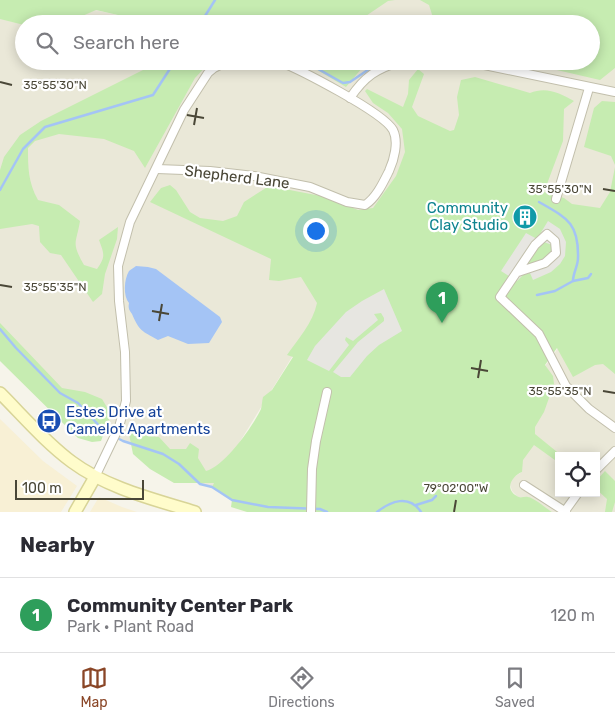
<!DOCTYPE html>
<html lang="en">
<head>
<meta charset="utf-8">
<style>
	:root { --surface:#fff; --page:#f2f2f3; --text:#2b2b33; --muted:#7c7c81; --line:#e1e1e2; --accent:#8a4627 }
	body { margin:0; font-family:Rubik,sans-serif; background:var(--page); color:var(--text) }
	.controls { position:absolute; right:15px; bottom:15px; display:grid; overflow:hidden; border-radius:0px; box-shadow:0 2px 12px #0003 }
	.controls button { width:45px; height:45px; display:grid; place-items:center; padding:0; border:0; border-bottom:1px solid var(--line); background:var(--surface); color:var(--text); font:25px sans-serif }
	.scale { position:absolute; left:15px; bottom:12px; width:129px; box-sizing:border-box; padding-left:5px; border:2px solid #4a4737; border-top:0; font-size:14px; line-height:18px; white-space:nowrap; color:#4a4737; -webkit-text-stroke:4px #fff; paint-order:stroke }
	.you { position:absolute; left:315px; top:230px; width:18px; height:18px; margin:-12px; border:4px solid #fff; border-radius:50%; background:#1a73e8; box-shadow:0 0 0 8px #1a73e833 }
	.badge { display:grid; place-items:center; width:32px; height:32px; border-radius:50%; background:var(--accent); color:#fff; font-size:16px; font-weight:700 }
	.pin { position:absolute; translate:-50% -41px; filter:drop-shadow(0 1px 2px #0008) }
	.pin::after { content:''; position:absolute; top:26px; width:18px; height:15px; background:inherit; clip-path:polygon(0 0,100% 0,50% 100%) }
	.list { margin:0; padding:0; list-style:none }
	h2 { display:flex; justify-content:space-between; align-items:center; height:65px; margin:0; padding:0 20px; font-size:21px }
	h2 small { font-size:16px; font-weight:400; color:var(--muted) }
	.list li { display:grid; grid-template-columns:32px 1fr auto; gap:15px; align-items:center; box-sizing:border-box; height:75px; padding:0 20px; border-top:1px solid var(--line) }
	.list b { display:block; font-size:19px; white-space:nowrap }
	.list p { margin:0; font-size:16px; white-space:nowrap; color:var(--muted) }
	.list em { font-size:16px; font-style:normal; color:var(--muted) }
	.icon { flex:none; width:28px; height:28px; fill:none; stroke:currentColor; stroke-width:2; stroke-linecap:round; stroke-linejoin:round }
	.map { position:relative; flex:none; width:615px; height:512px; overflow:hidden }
	.search { position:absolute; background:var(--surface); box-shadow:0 2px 12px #0003; left:15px; right:15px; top:15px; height:55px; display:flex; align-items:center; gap:12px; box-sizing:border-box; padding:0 18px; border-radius:28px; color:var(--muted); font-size:19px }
	.sheet { height:140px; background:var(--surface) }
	nav { display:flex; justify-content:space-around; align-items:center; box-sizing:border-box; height:70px; border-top:1px solid var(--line); background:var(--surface); font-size:14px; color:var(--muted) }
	nav a { display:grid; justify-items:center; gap:2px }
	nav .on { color:var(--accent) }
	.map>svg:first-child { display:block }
	.residential { fill:#eae8d8; fill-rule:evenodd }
	.commercial { fill:#f8f0d5 }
	.green { fill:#c6ecb1 }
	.parking { fill:#e7e6e1; fill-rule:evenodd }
	.water { fill:#a4c4f5 }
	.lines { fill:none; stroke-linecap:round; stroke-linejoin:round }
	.stream { stroke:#a4c4f5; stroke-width:2.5 }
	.street-casing { stroke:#c2bfac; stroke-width:10 }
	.secondary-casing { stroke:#d8d497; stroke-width:14 }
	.street { stroke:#fff; stroke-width:8 }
	.secondary { stroke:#fffccb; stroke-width:11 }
	.ticks { fill:none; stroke:#4a4737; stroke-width:2 }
	.labels { text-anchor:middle; stroke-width:4.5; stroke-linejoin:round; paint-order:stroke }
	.street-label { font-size:15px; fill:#4a4737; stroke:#fff }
	.culture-label { font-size:15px; fill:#0d838f; stroke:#fff; text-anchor:end }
	.transit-label { font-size:15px; fill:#164399; stroke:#fff; text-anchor:start }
	.ticks-label { font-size:12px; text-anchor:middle; fill:#4a4737; stroke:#fff; stroke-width:4.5; stroke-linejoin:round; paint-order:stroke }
</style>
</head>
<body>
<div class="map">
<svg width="615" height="512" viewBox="0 0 615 512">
	<rect width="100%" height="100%" fill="#f6f4ea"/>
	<!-- residential -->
	<g class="residential">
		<polygon points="0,0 91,9 157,24 24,24 24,61 591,61 615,26 615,238 428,136 212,487 200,484 179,464 163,454 123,441 104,431 60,393 0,329"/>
		<polygon points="371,0 615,0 590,24 344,24"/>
		<path d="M615,247V512H552L528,497H518L512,491L510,484L512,478L522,472L509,416L556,351ZM559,456H596V493H559Z"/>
	</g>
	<!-- commercial -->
	<g class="commercial">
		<polygon points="0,419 43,461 77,486 61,512 0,512"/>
		<polygon points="99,497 122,507 137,512 90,512"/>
	</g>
	<!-- green -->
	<g class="green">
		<polygon points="0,0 395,0 388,1 354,24 157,24 96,10 64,24 24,24 24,25 0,19"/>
		<polygon points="420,0 615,0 615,68 600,80 518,61 591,61 591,24 435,24 429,5"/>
		<path d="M164,61H211L195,78L145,168L134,151L104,139L59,134L35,141L28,148C28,167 28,182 38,200L59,205L80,221C76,245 71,242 84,265L97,269C106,256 104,254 99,240L118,227L117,239L105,274L102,294L93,302L61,255L50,253L40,242L39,226L32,224L0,229V170L4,157L20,135L41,121L151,66Z"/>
		<polygon points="298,61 333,61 338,68 346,68 358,62 362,68 346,87 314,68"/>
		<path d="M418,69L424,74L412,107L418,116L450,131L454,130L459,115L457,97L461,80L475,77L530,93C546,86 560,93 574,101L564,109L563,141L544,192L564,198L572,204L600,208L610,192L615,167V374L603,364L595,365L573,377L557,348L545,365L553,376L554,384L544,412L535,427V434L562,456H559V463L534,445L523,460L522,472C512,476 504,489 517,496C521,499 524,496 528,497C534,498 546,508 552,512H247L231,507L232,500L212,487L214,483H174L150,469L133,454L128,429L148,436L159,437L170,449H186L190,443L199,449L198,458L206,471C225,466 253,426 261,409C262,405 262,401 263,397L272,390L293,357L287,355C298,339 313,323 317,303L301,277L279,281L269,280L271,259L150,202L161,188L170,185L176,190L190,212L200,218L223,221L237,216L244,202L269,186L326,197L358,210L373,208L396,176L405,152L402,129L388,113L373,103L365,91L367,89L403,107L408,94L409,80Z"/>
		<polygon points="602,101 615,102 615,165 611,156 584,147 594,108"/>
		<polygon points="0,323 62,388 85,392 102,399 111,414 101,441 92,442 78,438 0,361"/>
		<polygon points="605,471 615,481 615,502 612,512 605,512 607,499 596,489 596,481"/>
	</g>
	<!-- parking -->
	<g class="parking">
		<path d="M548,221L560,229L566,242L565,256L560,264L551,272L533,280L530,273L523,275L517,281L501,271L526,233L537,239ZM544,242L552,245V252L545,258L526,265L540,244Z"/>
		<polygon points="384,289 402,331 379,345 367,356 350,377 341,377 333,372 358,342 384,321 384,318 381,313 374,314 378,320 353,341 346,337 345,340 349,345 329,371 307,360 315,346 346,312 362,301"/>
	</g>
	<!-- water -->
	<path class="water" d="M136,266L148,267L156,269L220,317L222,322L209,343L188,344L168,336L158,340C141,330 140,332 132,314C129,310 128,308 129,303C123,296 124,279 129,271C131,269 134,268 136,266Z"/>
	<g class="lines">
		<!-- stream -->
		<g class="stream">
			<polyline points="200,24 215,0"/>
			<polyline points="304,61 343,83 350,82 381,61"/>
			<polyline points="0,190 23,149 45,127 153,95 175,61"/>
			<polyline points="573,281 588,278 591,274"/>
			<path d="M537,295L555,291L573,281C573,273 578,266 578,258C579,223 567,218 539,202"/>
			<polyline points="0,329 16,348 60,393 78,403 104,431 123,441 163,454 179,464 200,484 212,487 232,500 268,507 320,509 327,512"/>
			<polyline points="416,505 432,500 436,496"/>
			<path d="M377,512C391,501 409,494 421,512"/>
		</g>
		<defs>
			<g id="street">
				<polyline points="465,61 615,92"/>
				<path d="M350,98C365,76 376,69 402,61"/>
				<path d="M157,169L210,171L254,176L310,187L347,202L365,205C376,198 383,183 389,171C394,160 399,142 393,130C383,112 299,69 278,61"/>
				<polyline points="556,199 589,88"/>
				<polyline points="518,272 545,263 556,253 555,241 547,234 535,245 500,297 539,334 566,386 589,409 615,428"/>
				<polyline points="596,470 615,451"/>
				<polyline points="95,477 119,427 126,401 125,352 119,301 118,266 130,222 184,110 208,73 214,68 228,61"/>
				<polyline points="524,485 566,512"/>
				<polyline points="565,511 578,493"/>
				<polyline points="311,512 312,469 316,441 327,392"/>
			</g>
			<g id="secondary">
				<path d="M0,393C23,416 45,442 72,462C107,488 153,499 195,512"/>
				<polyline points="75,512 95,477"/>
			</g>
		</defs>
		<!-- street casing -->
		<use href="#street" class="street-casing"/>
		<!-- secondary casing -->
		<use href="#secondary" class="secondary-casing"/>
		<!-- street -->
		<use href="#street" class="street"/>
		<!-- secondary -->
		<use href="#secondary" class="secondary"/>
	</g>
	<!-- ticks -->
	<path class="ticks" d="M0,82L12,85M187,115L204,118M194,125L197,108M603,189L615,191M0,285L12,287M152,311L169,314M159,321L162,304M471,368L488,371M478,378L481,360M603,391L615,393M454,512L456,500"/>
	<!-- icons -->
	<defs>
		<symbol id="building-disc" viewBox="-11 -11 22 22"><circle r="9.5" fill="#0f9aa8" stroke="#fff"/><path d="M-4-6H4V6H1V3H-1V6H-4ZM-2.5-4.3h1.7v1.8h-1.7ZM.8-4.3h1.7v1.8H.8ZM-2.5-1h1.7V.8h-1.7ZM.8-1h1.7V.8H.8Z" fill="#fff"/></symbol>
		<symbol id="bus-disc" viewBox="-11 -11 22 22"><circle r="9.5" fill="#1a4fb4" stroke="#fff"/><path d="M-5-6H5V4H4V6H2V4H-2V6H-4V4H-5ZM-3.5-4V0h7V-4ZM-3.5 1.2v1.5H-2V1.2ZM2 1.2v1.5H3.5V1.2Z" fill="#fff"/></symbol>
	</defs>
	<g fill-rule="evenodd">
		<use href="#building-disc" x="511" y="203" width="28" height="28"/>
		<use href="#bus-disc" x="35" y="407" width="28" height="28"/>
	</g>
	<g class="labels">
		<!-- street labels -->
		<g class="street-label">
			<text transform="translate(237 177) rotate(7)" y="5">Shepherd Lane</text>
		</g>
		<!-- culture labels -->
		<g class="culture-label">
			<text x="508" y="213">Community<tspan x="508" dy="17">Clay Studio</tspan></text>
		</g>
		<!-- transit labels -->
		<g class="transit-label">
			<text x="66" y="417">Estes Drive at<tspan x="66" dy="17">Camelot Apartments</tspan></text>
		</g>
	</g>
	<g class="ticks-label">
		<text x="55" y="89">35°55'30"N</text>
		<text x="560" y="193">35°55'30"N</text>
		<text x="55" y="291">35°55'35"N</text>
		<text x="560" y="395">35°55'35"N</text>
		<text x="456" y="492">79°02'00"W</text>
	</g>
</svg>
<div class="controls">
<button><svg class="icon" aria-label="locate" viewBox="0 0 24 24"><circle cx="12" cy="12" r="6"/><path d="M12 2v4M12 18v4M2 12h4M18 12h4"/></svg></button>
</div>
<div class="scale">100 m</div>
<div class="you"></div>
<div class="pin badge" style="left:442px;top:323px;background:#2e9e5b">1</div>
<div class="search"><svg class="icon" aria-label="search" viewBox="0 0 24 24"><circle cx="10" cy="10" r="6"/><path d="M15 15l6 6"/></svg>Search here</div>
</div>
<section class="sheet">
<h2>Nearby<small></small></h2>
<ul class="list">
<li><span class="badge" style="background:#2e9e5b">1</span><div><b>Community Center Park</b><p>Park · Plant Road</p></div><em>120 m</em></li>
</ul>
</section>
<nav>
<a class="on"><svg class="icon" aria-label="map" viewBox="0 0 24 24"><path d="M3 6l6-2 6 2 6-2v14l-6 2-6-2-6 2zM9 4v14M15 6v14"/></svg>Map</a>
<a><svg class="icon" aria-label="directions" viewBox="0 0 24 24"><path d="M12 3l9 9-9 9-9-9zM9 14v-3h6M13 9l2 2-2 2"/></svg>Directions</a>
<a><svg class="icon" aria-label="saved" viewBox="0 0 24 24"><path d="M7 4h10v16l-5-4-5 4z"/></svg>Saved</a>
</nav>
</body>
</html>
